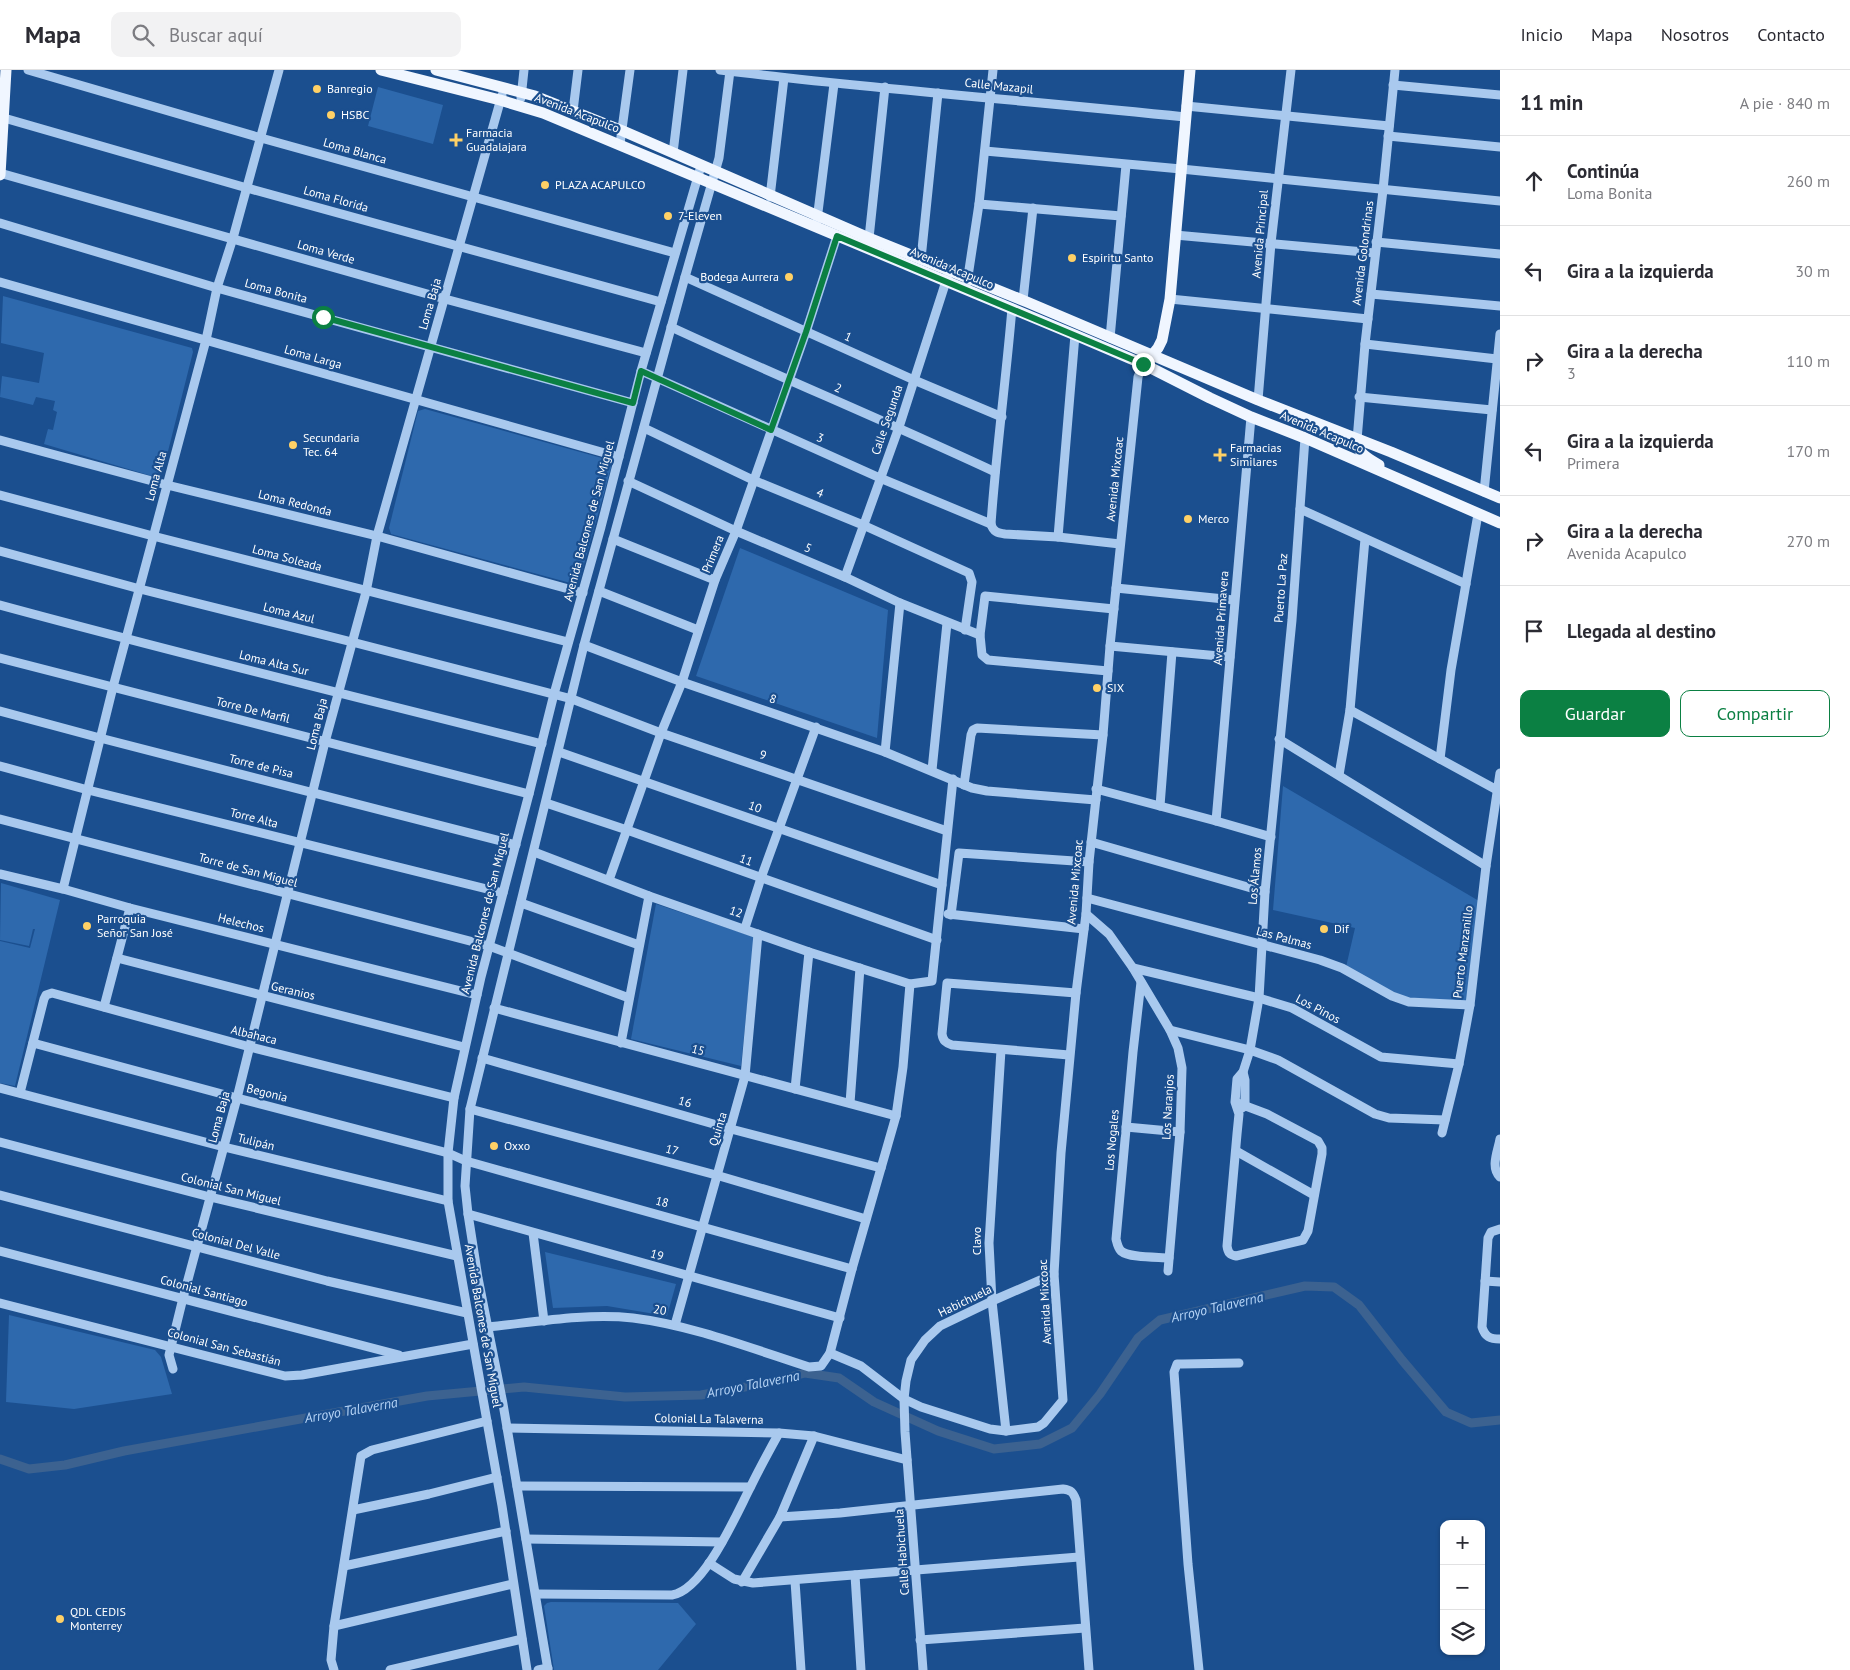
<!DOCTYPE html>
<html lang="es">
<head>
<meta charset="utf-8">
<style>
	:root { --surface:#fff; --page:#f2f2f3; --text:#2b2b33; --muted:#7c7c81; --line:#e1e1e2; --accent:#0b8043 }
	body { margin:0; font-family:"PT Sans",sans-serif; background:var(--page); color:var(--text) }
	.controls { position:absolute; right:15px; bottom:15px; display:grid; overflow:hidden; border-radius:10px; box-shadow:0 1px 4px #0004 }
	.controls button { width:45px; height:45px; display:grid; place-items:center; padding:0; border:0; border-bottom:1px solid var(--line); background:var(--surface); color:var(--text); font:25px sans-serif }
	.stop { position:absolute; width:15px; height:15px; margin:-11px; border:4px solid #0b8043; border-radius:50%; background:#fff }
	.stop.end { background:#0b8043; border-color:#fff; box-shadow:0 1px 5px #0008 }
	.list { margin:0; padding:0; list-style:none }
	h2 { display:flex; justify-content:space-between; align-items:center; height:65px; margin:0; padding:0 20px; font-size:21px }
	h2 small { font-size:16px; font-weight:400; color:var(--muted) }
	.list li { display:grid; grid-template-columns:32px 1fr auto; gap:15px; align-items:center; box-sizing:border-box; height:90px; padding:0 20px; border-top:1px solid var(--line) }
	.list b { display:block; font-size:19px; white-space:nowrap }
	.list p { margin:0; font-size:16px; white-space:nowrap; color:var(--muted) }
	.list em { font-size:16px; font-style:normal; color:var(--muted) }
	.actions { display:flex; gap:10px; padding:15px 20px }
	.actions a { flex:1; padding:11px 0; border:1px solid var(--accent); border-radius:10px; text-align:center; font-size:18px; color:var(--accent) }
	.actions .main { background:var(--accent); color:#fff }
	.icon { flex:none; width:28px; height:28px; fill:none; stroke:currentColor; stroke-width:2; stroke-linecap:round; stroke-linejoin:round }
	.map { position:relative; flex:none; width:1500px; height:1600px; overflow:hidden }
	header { display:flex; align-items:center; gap:30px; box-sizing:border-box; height:70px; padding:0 25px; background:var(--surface); border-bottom:1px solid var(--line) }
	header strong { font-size:24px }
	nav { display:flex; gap:28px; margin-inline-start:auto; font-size:18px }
	.search { width:350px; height:45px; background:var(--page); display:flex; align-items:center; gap:12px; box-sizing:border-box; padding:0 18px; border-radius:10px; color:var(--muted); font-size:19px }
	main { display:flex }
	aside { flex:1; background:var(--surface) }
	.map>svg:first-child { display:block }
	.green { fill:#2e69ad }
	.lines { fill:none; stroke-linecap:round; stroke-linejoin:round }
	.canal { stroke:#3c6290; stroke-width:9 }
	.minor { stroke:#a9c9ee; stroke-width:9 }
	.major { stroke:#f0f6ff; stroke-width:11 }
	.route { stroke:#0b8043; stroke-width:6 }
	.poi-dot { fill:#ffd166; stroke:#1b4f8f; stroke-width:2 }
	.labels { text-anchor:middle; stroke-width:4.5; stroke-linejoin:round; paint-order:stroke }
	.street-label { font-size:12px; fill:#fff; stroke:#1b4f8f }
	.poi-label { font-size:12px; fill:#fff; stroke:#1b4f8f; text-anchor:start }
	.water-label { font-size:14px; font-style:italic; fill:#b5d3f5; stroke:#1b4f8f }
</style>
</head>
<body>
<header>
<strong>Mapa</strong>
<div class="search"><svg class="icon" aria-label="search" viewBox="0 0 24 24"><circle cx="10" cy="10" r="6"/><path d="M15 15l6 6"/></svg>Buscar aquí</div>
<nav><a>Inicio</a><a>Mapa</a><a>Nosotros</a><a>Contacto</a></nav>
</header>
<main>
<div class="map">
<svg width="1500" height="1600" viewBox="0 0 1500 1600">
	<rect width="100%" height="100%" fill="#1b4f8f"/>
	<!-- green -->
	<g class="green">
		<polygon points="378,17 443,35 433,74 368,56"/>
		<polygon points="3,226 192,278 193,282 162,405 155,407 44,374 48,359 53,360 57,342 53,340 55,331 36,327 33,335 0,327 2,306 39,313 44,283 1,273"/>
		<polygon points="425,339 609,390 611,398 579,512 574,514 391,464 389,458 418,341"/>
		<polygon points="740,478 888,540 877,668 696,606"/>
		<polygon points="1283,716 1479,831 1467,932 1411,931 1346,897 1355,858 1273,840"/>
		<polygon points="1,813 60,830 15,1016 0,1013 0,871 30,878 35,859 33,859 29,876 0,870"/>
		<polygon points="656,834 754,867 741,996 631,969"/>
		<polygon points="545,1182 676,1214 667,1246 607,1236 553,1238"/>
		<polygon points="9,1245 155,1280 161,1287 172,1324 74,1339 6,1332"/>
		<polygon points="551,1532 678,1533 696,1554 658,1600 554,1600 544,1536 547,1533"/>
	</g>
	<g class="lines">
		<!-- canal -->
		<polyline class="canal" points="0,1389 29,1399 65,1395 124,1381 427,1326 524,1317 625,1327 701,1325 767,1313 805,1303 839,1308 874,1332 938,1361 994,1379 1040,1374 1072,1358 1100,1324 1138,1268 1160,1250 1305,1216 1334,1217 1359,1235 1402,1290 1446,1342 1471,1353 1500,1350"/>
		<!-- minor -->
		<g class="minor">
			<polyline points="28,0 261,68 675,183"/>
			<path d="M720,0C875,19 1030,31 1185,47"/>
			<polyline points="1393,15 1500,25"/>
			<polyline points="521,28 524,0"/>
			<polyline points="1186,36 1389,56"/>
			<polyline points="573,41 578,0"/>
			<polyline points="4,48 247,118 661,232"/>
			<polyline points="1388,66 1500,77"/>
			<polyline points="620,74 630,0"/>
			<polyline points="985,81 1181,99 1500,131"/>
			<polyline points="673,83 683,0"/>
			<polyline points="0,103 445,229 646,283"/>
			<polyline points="770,127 784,8"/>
			<polyline points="979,134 1121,146"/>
			<polyline points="817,150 834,14"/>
			<polyline points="0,153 217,218 633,333"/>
			<polyline points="1175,165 1375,183"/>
			<polyline points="869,168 885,17"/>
			<polyline points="1376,172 1500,184"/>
			<polyline points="921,189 938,23"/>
			<polyline points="685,207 914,310 1002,347"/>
			<polyline points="0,212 619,387"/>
			<polyline points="967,213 979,134 993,0"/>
			<polyline points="1371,224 1500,236"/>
			<polyline points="1170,229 1368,249"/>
			<polyline points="1023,230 1033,138"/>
			<path d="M1012,238C1006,310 996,382 991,454C993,462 998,463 1005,464L1058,467L1120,474"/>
			<path d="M671,257C779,307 888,352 995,402"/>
			<polyline points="1110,268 1126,95"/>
			<polyline points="1365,274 1497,289"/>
			<polyline points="641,301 880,408 991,454"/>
			<polyline points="1359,327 1492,340"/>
			<polyline points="1258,330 1271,173 1291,0"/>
			<polyline points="644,358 753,410 863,455 969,503 972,512 965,560"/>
			<polyline points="0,370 167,415 377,466 583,523"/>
			<polyline points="1357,370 1365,274 1383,120 1395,0"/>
			<polyline points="628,411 736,461 845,507 900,533 980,565"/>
			<polyline points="1484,422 1500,264"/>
			<polyline points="0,425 153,466 568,572"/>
			<polyline points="1300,439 1466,514"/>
			<polyline points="1058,467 1075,265"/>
			<polyline points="613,469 715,510"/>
			<polyline points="0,481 140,519 352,572 572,629 661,663 947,761"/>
			<polyline points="845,507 899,357 948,205"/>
			<polyline points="1116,518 1234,530"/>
			<polyline points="599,521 698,560"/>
			<path d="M0,535C180,584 361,628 542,674"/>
			<polyline points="584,575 682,612 885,682 972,718 987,721 1096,730"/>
			<polyline points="1110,576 1230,587"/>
			<polyline points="0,588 529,724"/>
			<polyline points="1108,601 988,590 982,585 980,565 985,526 1114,539"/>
			<polyline points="1350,640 1497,720"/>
			<polyline points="0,641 100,668 516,775"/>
			<polyline points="1279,669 1486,796"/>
			<polyline points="559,682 942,815"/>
			<polyline points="885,682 900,533"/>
			<polyline points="1440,689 1451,600 1478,444"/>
			<polyline points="0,696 88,720 503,823"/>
			<polyline points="932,700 947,553"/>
			<polyline points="1339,705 1350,640 1365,469"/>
			<polyline points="964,715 971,665 973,660 977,658 1103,665"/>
			<polyline points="1096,719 1216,751 1271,767"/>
			<polyline points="546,733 627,760 937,870"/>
			<polyline points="1160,736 1172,582"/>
			<polyline points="0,749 489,876 629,928"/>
			<polyline points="1216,751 1251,347"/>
			<polyline points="1091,772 1265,822"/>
			<polyline points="534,782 649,826 809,882 910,914 932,911 953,709"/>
			<polyline points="0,804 63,819 130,838 477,925"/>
			<polyline points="609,810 661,663 682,612 715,510 736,461 806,262 837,166"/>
			<polyline points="63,819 113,617 206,270 217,218 233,168 279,0"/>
			<polyline points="1087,828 1320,890 1342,898 1392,926 1409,932 1470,935"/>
			<polyline points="521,833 639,875"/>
			<polyline points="948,844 1084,859"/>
			<polyline points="1086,844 1109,864 1133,898 1170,960 1178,978 1182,998 1180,1062 1168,1201"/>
			<polyline points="951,845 959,783 1089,792"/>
			<polyline points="745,858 761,808 816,657"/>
			<polyline points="117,888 464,977"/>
			<polyline points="1133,898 1259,928 1292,938 1381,987 1459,994"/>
			<path d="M1141,912L1133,982L1116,1169C1117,1173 1118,1178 1121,1181C1129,1188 1157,1187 1169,1188"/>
			<polyline points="104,937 130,838"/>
			<polyline points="494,938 896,1046"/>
			<polyline points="1170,960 1250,980 1278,990 1375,1044 1389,1048 1445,1050"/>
			<polyline points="33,973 237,1028 448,1083 466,1091 852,1199"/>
			<polyline points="621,973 649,826"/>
			<polyline points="1001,980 989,1173 992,1231 1006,1361"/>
			<path d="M1069,985L952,975C946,973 943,971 942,964L947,913L1076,923"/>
			<polyline points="482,988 731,1059 881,1098"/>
			<polyline points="0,1018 224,1077 448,1131"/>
			<polyline points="795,1019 809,882"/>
			<polyline points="20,1023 44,929 46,925 52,923 250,977 454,1028"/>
			<path d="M1235,1032L1267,1044L1318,1071L1322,1078V1084L1308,1161L1303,1170L1236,1186C1230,1185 1228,1183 1227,1176L1237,1064L1239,1044L1235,1032L1237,1009L1243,1002L1250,980L1259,928L1265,822L1292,550L1305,368"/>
			<polyline points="850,1033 860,898"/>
			<polyline points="1242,1038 1245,1036 1245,1010 1243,1002"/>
			<polyline points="470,1039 716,1105 866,1149"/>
			<polyline points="1126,1057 1180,1062"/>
			<polyline points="1442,1063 1459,994 1470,935 1486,796 1500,703"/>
			<path d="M1500,1069C1498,1081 1490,1097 1500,1107"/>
			<polyline points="0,1072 210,1127 457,1186"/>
			<polyline points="1236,1081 1314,1125"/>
			<polyline points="0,1125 327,1211 467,1243"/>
			<polyline points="468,1144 840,1248"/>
			<path d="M1500,1159L1491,1162L1488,1168L1482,1257C1485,1267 1490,1269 1500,1269"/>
			<polyline points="533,1163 544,1251"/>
			<polyline points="0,1181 399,1285"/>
			<polyline points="1485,1211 1500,1212"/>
			<polyline points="0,1233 285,1306 302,1305 473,1274"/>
			<polyline points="675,1255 745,1006 758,864"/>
			<path d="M488,1257C536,1252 586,1243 633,1248C691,1255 753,1279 809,1297L821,1296L830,1283L852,1199L896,1046L903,997L910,914"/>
			<polyline points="830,1283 861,1296 904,1329 921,1337 990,1359 1006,1361 1038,1357 1044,1353 1063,1330 1054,1204 1061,1083 1076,923 1086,844 1089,792 1103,665 1110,576 1138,307 1143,294"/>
			<polyline points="173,1299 169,1285 183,1228 237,1028 325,672 366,522 377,466 502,25"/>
			<polyline points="507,1358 779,1363 814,1366 907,1390"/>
			<polyline points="517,1416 750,1417"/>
			<polyline points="353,1440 429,1424 497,1407"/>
			<path d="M780,1447L840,1443L1063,1419C1071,1420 1073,1422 1076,1430L1089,1600"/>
			<polyline points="526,1469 722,1472"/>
			<polyline points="709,1493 734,1509 753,1513 1079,1487"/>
			<polyline points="344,1496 506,1461"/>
			<polyline points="855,1505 861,1600"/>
			<polyline points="795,1511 801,1600"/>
			<polyline points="742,1512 780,1447 814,1366"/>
			<path d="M536,1524L672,1525C704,1520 736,1445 750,1418C759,1399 769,1381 779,1363"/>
			<polyline points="334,1556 513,1514"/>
			<polyline points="920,1570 1085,1558"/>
			<polyline points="334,1600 331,1590 334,1556 361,1386 372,1380 487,1351"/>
			<polyline points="390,1600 522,1569"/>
			<polyline points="527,1600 502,1436 448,1131 448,1083 454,1028 481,907 529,724 554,624 601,457 641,301 701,96"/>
			<polyline points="538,1600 548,1598"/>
			<polyline points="548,1600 503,1334 478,1208 468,1144 465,1116 470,1039 584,575 685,207 719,88 730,1"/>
			<polyline points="923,1600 905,1362 904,1329 906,1311 911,1290 925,1270 940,1256 992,1231 1054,1204"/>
			<polyline points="1199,1600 1188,1494 1174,1302 1177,1294 1182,1294 1239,1293"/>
		</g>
		<!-- major -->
		<g class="major">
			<polyline points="381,0 500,30 543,43 1075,265 1143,294 1210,328 1251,347 1305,368 1500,453"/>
			<polyline points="436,0 535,26 623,61 869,168 1027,232 1258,330 1391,382 1500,428"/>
			<polyline points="0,105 6,0"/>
			<polyline points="1148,290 1158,278 1162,270 1170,229 1190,0"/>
			<path d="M1357,370C1357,383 1368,389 1379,395"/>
		</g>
	</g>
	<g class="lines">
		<!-- route -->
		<polyline class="route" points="323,247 633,333 641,301 771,360 806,262 837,166 1143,294"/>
	</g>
	<!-- markers -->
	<g class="poi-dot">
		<circle cx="317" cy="19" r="5"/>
		<circle cx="331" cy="45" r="5"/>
		<path d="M453.5 62.5h5v5h5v5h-5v5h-5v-5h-5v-5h5z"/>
		<circle cx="545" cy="115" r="5"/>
		<circle cx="668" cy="146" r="5"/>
		<circle cx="1072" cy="188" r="5"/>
		<circle cx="789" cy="207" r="5"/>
		<circle cx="293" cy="375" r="5"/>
		<path d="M1217.5 377.5h5v5h5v5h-5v5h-5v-5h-5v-5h5z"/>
		<circle cx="1188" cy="449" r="5"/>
		<circle cx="1097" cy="618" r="5"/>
		<circle cx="87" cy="856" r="5"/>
		<circle cx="1324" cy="859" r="5"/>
		<circle cx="494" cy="1076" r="5"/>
		<circle cx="60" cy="1549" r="5"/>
	</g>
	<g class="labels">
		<!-- street labels -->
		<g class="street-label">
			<text transform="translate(999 16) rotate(6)" y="4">Calle Mazapil</text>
			<text transform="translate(577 43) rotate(21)" y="4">Avenida Acapulco</text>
			<text transform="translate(355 81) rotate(16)" y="4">Loma Blanca</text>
			<text transform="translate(336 129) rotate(16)" y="4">Loma Florida</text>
			<text transform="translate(1260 164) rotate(-85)" y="4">Avenida Principal</text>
			<text transform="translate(326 182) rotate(16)" y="4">Loma Verde</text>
			<text transform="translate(1363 183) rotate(-83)" y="4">Avenida Golondrinas</text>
			<text transform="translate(952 198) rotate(23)" y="4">Avenida Acapulco</text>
			<text transform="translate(276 221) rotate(15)" y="4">Loma Bonita</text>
			<text transform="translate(430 234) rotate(-74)" y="4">Loma Baja</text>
			<text transform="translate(848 267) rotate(24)" y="4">1</text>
			<text transform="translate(313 287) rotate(16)" y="4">Loma Larga</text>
			<text transform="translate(838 318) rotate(23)" y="4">2</text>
			<text transform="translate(887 350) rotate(-71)" y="4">Calle Segunda</text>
			<text transform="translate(1322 362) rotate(23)" y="4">Avenida Acapulco</text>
			<text transform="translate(820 368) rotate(24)" y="4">3</text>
			<text transform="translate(156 406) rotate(-75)" y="4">Loma Alta</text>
			<text transform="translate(1115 409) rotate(-84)" y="4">Avenida Mixcoac</text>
			<text transform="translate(820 423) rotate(23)" y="4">4</text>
			<text transform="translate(295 433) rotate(14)" y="4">Loma Redonda</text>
			<text transform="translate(589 451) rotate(-75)" y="4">Avenida Balcones de San Miguel</text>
			<text transform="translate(808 478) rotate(23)" y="4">5</text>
			<text transform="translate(713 484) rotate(-68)" y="4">Primera</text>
			<text transform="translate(287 488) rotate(15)" y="4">Loma Soleada</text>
			<text transform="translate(1281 518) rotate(-86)" y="4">Puerto La Paz</text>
			<text transform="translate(289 543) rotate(14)" y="4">Loma Azul</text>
			<text transform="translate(1221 548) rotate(-86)" y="4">Avenida Primavera</text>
			<text transform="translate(274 593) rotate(14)" y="4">Loma Alta Sur</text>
			<text transform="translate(773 629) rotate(19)" y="4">8</text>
			<text transform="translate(253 640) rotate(14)" y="4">Torre De Marfil</text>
			<text transform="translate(317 654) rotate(-76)" y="4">Loma Baja</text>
			<text transform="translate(763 685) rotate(19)" y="4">9</text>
			<text transform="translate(261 696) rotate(14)" y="4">Torre de Pisa</text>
			<text transform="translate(755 737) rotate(20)" y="4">10</text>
			<text transform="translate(254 748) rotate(14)" y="4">Torre Alta</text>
			<text transform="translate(746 790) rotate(20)" y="4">11</text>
			<text transform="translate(248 800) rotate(15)" y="4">Torre de San Miguel</text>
			<text transform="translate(1255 806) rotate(-85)" y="4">Los Álamos</text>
			<text transform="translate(1075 812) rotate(-85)" y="4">Avenida Mixcoac</text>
			<text transform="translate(736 842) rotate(19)" y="4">12</text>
			<text transform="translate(485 843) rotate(-76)" y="4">Avenida Balcones de San Miguel</text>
			<text transform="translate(241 853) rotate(14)" y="4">Helechos</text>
			<text transform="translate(1284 868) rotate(15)" y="4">Las Palmas</text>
			<text transform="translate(1463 882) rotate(-83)" y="4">Puerto Manzanillo</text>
			<text transform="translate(293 921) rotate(13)" y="4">Geranios</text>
			<text transform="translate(1318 939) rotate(28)" y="4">Los Pinos</text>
			<text transform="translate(254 965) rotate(14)" y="4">Albahaca</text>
			<text transform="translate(698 980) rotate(15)" y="4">15</text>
			<text transform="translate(267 1023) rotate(14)" y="4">Begonia</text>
			<text transform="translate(685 1032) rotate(16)" y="4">16</text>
			<text transform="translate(1168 1037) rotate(-87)" y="4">Los Naranjos</text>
			<text transform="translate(219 1047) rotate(-75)" y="4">Loma Baja</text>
			<text transform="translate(718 1059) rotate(-73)" y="4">Quinta</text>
			<text transform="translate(1112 1070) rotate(-85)" y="4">Los Nogales</text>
			<text transform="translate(256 1072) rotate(14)" y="4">Tulipán</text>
			<text transform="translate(672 1080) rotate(15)" y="4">17</text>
			<text transform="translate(231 1119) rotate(14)" y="4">Colonial San Miguel</text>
			<text transform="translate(662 1132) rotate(15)" y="4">18</text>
			<text transform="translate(977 1171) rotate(-90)" y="4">Clavo</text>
			<text transform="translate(236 1174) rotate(15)" y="4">Colonial Del Valle</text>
			<text transform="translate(657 1185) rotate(16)" y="4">19</text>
			<text transform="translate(204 1221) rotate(15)" y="4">Colonial Santiago</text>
			<text transform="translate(965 1231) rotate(-26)" y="4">Habichuela</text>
			<text transform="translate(1045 1232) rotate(-93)" y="4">Avenida Mixcoac</text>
			<text transform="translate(660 1240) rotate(10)" y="4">20</text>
			<text transform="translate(483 1256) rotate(80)" y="4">Avenida Balcones de San Miguel</text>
			<text transform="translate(224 1277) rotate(15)" y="4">Colonial San Sebastián</text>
			<text transform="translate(709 1349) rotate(1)" y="4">Colonial La Talaverna</text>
			<text transform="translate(902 1482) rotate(-94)" y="4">Calle Habichuela</text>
		</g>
		<!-- poi labels -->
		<g class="poi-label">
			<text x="327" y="23">Banregio</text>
			<text x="341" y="49">HSBC</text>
			<text x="466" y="67">Farmacia<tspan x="466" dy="14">Guadalajara</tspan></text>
			<text x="555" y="119">PLAZA ACAPULCO</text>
			<text x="678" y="150">7-Eleven</text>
			<text x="1082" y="192">Espiritu Santo</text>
			<text x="779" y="211" text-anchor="end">Bodega Aurrera</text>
			<text x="303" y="372">Secundaria<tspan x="303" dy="14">Tec. 64</tspan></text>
			<text x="1230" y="382">Farmacias<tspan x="1230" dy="14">Similares</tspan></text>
			<text x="1198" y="453">Merco</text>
			<text x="1107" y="622">SIX</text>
			<text x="97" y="853">Parroquia<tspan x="97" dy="14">Señor San José</tspan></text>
			<text x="1334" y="863">Dif</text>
			<text x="504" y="1080">Oxxo</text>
			<text x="70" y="1546">QDL CEDIS<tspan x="70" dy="14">Monterrey</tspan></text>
		</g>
		<!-- water labels -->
		<g class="water-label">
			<text transform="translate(1217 1237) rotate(-13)" y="5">Arroyo Talaverna</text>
			<text transform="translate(753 1314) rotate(-11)" y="5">Arroyo Talaverna</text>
			<text transform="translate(351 1340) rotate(-10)" y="5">Arroyo Talaverna</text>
		</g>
	</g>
</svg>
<div class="controls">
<button>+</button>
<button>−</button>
<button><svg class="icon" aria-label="layers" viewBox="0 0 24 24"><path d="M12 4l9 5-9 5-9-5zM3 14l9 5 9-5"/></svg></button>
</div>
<div class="stop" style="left:323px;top:247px"></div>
<div class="stop end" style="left:1143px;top:294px"></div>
</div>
<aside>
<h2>11 min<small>A pie · 840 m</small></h2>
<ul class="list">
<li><svg class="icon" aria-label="ahead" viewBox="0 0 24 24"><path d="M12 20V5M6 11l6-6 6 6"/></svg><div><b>Continúa</b><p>Loma Bonita</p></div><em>260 m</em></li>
<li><svg class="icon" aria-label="left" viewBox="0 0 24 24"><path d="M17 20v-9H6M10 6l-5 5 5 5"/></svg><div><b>Gira a la izquierda</b></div><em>30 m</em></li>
<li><svg class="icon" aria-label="right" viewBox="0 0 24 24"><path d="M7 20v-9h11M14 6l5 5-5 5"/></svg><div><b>Gira a la derecha</b><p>3</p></div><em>110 m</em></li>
<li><svg class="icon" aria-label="left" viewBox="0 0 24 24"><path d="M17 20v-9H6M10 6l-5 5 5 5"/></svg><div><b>Gira a la izquierda</b><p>Primera</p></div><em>170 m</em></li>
<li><svg class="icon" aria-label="right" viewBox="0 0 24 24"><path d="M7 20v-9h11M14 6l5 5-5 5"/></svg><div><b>Gira a la derecha</b><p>Avenida Acapulco</p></div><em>270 m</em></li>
<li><svg class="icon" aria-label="arrive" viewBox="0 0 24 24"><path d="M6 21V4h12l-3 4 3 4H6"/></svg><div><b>Llegada al destino</b></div></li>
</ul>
<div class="actions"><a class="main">Guardar</a><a>Compartir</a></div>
</aside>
</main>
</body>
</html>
